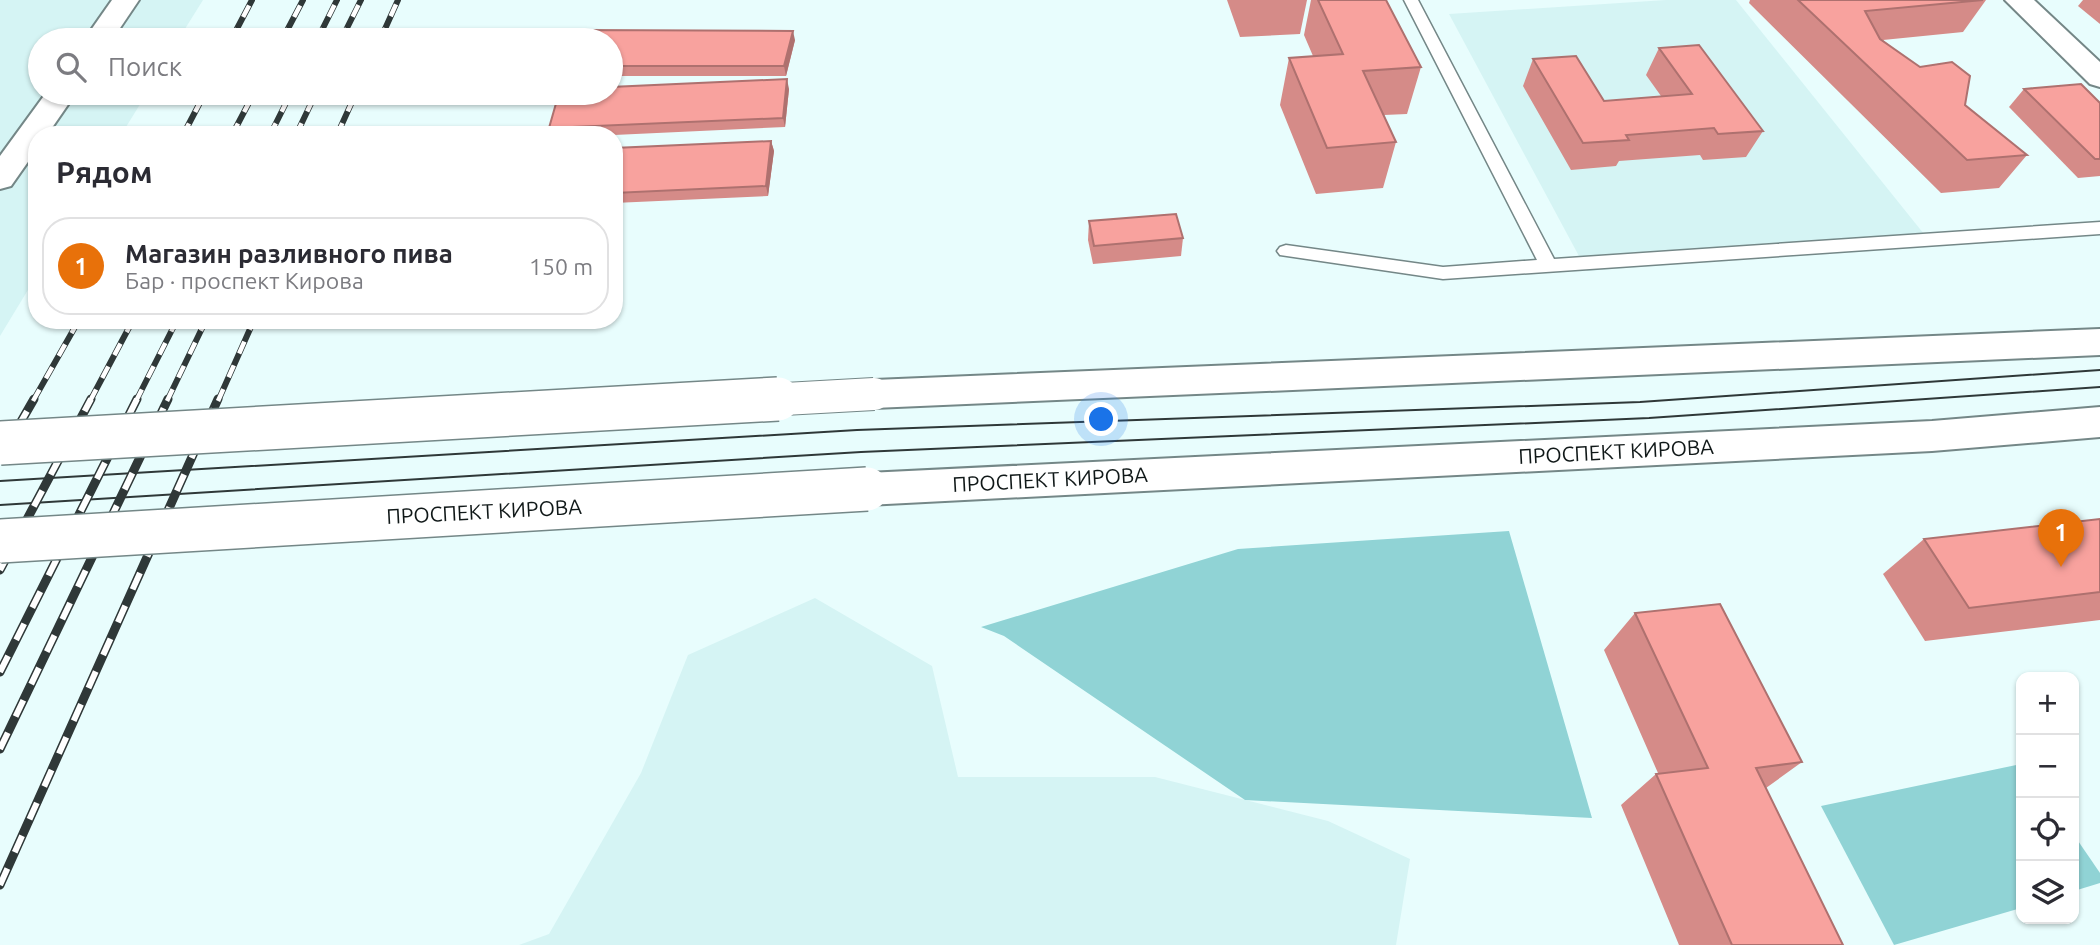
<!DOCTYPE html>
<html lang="ru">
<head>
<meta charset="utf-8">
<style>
	:root { --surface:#fff; --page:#f7f7f7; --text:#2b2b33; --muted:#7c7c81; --line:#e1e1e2; --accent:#0b8043 }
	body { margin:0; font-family:Ubuntu,sans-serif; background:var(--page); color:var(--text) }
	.controls { position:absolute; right:21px; bottom:21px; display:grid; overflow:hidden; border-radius:14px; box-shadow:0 2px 5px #0004 }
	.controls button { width:63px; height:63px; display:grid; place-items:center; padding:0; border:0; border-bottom:2px solid var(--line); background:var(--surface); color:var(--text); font:35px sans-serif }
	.you { position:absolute; left:1102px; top:420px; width:24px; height:24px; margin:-18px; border:5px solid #fff; border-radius:50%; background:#1a73e8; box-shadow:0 0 0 10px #1a73e833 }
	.badge { display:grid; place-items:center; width:46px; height:46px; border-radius:50%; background:var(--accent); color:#fff; font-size:23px; font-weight:700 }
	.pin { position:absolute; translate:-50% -58px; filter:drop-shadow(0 2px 4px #0008) }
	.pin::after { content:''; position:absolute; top:37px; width:24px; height:21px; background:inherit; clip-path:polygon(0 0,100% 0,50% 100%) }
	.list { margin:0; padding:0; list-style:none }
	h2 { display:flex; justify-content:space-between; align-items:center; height:91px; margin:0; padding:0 28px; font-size:30px }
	h2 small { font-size:23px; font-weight:400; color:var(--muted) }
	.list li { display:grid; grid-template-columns:46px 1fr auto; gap:21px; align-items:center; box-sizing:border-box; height:98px; margin:0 14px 14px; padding:0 14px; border:2px solid var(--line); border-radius:28px }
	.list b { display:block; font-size:26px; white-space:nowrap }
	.list p { margin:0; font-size:23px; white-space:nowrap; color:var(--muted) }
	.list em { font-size:23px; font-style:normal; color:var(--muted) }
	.icon { flex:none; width:38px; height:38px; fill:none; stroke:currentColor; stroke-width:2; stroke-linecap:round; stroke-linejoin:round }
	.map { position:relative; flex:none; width:2100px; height:945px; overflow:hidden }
	.search { position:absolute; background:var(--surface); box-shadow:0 2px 5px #0004; left:28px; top:28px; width:595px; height:77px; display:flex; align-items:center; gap:18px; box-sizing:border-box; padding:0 24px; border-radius:38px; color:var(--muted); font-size:26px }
	.panel { position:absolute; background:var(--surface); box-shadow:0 2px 5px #0004; left:28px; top:126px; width:595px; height:203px; border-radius:28px }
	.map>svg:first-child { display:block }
	.built { fill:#d5f4f4 }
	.green { fill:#90d3d5 }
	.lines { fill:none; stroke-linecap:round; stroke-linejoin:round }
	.lane-casing { stroke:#748787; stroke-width:3 }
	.street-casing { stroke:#748787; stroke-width:4 }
	.primary-casing { stroke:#748787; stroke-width:4 }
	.lane { fill:#fff; fill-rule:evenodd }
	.street { fill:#fff; fill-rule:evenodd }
	.primary { fill:#fff; fill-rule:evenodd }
	.tram { stroke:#2f3838; stroke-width:2 }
	.rail-far1-casing { stroke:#2f3838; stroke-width:6 }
	.rail-casing { stroke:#2f3838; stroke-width:9 }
	.rail-far1 { stroke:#fff; stroke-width:4.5; stroke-dasharray:13; stroke-linecap:butt }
	.rail { stroke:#fff; stroke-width:6; stroke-dasharray:18; stroke-linecap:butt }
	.primary-bridge-far1-casing { stroke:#748787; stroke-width:34; stroke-linecap:butt }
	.primary-bridge-casing { stroke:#748787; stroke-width:46; stroke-linecap:butt }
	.primary-bridge-far1 { stroke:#fff; stroke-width:32 }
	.primary-bridge { stroke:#fff; stroke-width:43 }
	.wall { fill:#d58b88 }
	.shaded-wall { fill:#ae716f }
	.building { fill:#f8a29e; stroke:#ae716f; stroke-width:2 }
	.labels { text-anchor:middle; stroke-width:6; stroke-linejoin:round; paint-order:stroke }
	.street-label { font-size:21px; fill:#101818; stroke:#fff }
</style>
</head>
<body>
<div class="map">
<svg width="2100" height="945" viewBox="0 0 2100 945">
	<rect width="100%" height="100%" fill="#e8fdfd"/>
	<!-- built -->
	<g class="built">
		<polygon points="0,0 203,0 178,40 40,40 40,93 147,93 121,135 37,135 37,275 0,336"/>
		<polygon points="1666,0 1736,0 1932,244 1587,271 1449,14"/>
		<polygon points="815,598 932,666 958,777 1155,777 1328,821 1410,859 1396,945 519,945 549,934 641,773 688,655"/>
	</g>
	<!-- green -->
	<g class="green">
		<polygon points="1509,531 1592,818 1245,800 1004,636 981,627 1238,549"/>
		<polygon points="2021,764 2021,908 1894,945 1821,806"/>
		<polygon points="2074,835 2100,873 2100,883 2074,891"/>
	</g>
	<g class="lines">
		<defs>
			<polygon id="lane" points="1404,0 1418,0 1554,259 2100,222 2100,234 1443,279 1280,255 1277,251 1280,247 1286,245 1443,267 1537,260"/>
			<g id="street">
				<polygon points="112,0 139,0 112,40 84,40"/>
				<polygon points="2005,0 2034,0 2100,62 2100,87 2090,84"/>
				<polygon points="46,93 76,93 47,135 37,135 37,149 11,186 0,189 0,156"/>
			</g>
			<g id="primary">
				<polygon points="2100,329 2100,355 874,408 861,404 856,394 861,384 874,380"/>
				<polygon points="2100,407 2100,437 1932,451 867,505 853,500 848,489 853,478 867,473 1932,421"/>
			</g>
		</defs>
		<!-- lane casing -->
		<use href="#lane" class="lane-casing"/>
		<!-- street casing -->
		<use href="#street" class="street-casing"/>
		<!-- primary casing -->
		<use href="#primary" class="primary-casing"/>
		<!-- lane -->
		<use href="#lane" class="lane"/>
		<!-- street -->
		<use href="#street" class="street"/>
		<!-- primary -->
		<use href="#primary" class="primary"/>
		<!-- tram -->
		<g class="tram">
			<polyline points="0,481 857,430 1640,402 2100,370"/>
			<polyline points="0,505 861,452 1649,418 2100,387"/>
		</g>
		<defs>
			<g id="rail-far1">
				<polyline points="231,40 252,0"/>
				<polyline points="282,40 303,0"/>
				<polyline points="317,40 337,0"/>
				<polyline points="341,40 361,0"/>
				<polyline points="380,40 398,0"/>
				<polyline points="183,135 205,93"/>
				<polyline points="232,135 254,93"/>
				<polyline points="270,135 291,93"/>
				<polyline points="296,135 316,93"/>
				<polyline points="337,135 356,93"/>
				<polyline points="33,401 79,320"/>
				<polyline points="90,401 133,320"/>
				<polyline points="136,401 177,320"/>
				<polyline points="167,401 206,320"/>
				<polyline points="218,401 254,320"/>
			</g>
			<g id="rail">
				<polyline points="0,458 34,399"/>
				<polyline points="0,570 91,399"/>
				<polyline points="0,672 137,399"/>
				<polyline points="0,749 168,399"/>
				<polyline points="0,885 218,399"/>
			</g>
		</defs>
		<!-- rail-far1 casing -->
		<use href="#rail-far1" class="rail-far1-casing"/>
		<!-- rail casing -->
		<use href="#rail" class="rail-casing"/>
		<!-- rail-far1 -->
		<use href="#rail-far1" class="rail-far1"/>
		<!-- rail -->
		<use href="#rail" class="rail"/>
		<defs>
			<polyline id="primary-bridge-far1" points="747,401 874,394"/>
			<g id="primary-bridge">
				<polyline points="0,443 778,399"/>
				<polyline points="0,541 867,489"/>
			</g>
		</defs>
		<!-- primary-bridge-far1 casing -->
		<use href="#primary-bridge-far1" class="primary-bridge-far1-casing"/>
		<!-- primary-bridge casing -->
		<use href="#primary-bridge" class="primary-bridge-casing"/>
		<!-- primary-bridge-far1 -->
		<use href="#primary-bridge-far1" class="primary-bridge-far1"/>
		<!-- primary-bridge -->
		<use href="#primary-bridge" class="primary-bridge"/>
	</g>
	<!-- wall -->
	<g class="wall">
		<polygon points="1227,0 1307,0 1300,34 1240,37"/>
		<polygon points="1311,0 1386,0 1421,67 1407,114 1384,115 1396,142 1383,188 1316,194 1280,105 1289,58 1313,56 1304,35"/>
		<polygon points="1750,0 1986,0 1963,32 1883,40 2027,155 1999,188 1941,193 1749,3"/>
		<polygon points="2083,0 2100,0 2100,24 2078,6"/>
		<polygon points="611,40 795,40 786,76 611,76"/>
		<polygon points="1659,48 1763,131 1746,157 1703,160 1700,155 1619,161 1616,166 1571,170 1523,86 1533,59 1604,101 1661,96 1646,75"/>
		<polygon points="789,89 785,127 614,135 552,135 549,128"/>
		<polygon points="2024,89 2100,103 2100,176 2078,178 2009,107"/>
		<polygon points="771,141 774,151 768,196 614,203 614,148"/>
		<polygon points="1089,221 1183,238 1181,256 1093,264 1088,240"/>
		<polygon points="2100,519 2100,620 1925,641 1883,574 1924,539"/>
		<polygon points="1635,613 1802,762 1766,788 1843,945 1679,945 1621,805 1656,774 1658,773 1604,650"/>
	</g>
	<!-- shaded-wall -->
	<g class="shaded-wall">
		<polygon points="793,31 795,40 786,76 784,66"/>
		<polygon points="787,79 789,89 785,127 783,118"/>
		<polygon points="771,141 774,151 768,196 766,186"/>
	</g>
	<!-- building -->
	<g class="building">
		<polygon points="1318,0 1386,0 1421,67 1363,71 1396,142 1327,148 1289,58 1343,54"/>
		<polygon points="1798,0 1983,0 1865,11 1880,39 1920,67 1952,62 1970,76 1965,105 2027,155 1967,160"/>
		<polygon points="579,30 793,31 784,66 611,66 611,40 574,40"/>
		<polygon points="1699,45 1763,131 1718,134 1714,128 1626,135 1629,140 1583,143 1533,59 1576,56 1604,101 1692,94 1659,48"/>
		<polygon points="787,79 783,118 549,128 559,93 611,93 611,87"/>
		<polygon points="2081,84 2100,103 2100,159 2095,159 2024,89"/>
		<polygon points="771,141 766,186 614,193 614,148"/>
		<polygon points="1176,214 1183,238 1094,246 1089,221"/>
		<polygon points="2100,519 2100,592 1969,608 1924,539"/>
		<polygon points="1720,604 1802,762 1756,768 1843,945 1732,945 1656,774 1708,768 1635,613"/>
	</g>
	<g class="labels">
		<!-- street labels -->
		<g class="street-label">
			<text transform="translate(1616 452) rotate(-3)" y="7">ПРОСПЕКТ КИРОВА</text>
			<text transform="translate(1050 480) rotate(-3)" y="7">ПРОСПЕКТ КИРОВА</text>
			<text transform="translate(484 512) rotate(-3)" y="7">ПРОСПЕКТ КИРОВА</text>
		</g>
	</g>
</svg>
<div class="controls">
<button>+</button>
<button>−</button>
<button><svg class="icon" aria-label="locate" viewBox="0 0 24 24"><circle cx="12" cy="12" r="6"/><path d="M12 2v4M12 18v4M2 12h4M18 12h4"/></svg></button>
<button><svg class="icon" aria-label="layers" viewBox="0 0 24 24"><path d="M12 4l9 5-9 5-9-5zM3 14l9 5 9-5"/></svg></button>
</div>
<div class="you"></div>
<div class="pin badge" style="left:2061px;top:567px;background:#e8710a">1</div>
<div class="search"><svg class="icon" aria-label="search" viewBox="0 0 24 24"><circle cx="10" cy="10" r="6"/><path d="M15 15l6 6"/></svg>Поиск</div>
<section class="panel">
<h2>Рядом<small></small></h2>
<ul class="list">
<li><span class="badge" style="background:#e8710a">1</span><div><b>Магазин разливного пива</b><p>Бар · проспект Кирова</p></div><em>150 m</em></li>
</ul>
</section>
</div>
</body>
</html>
